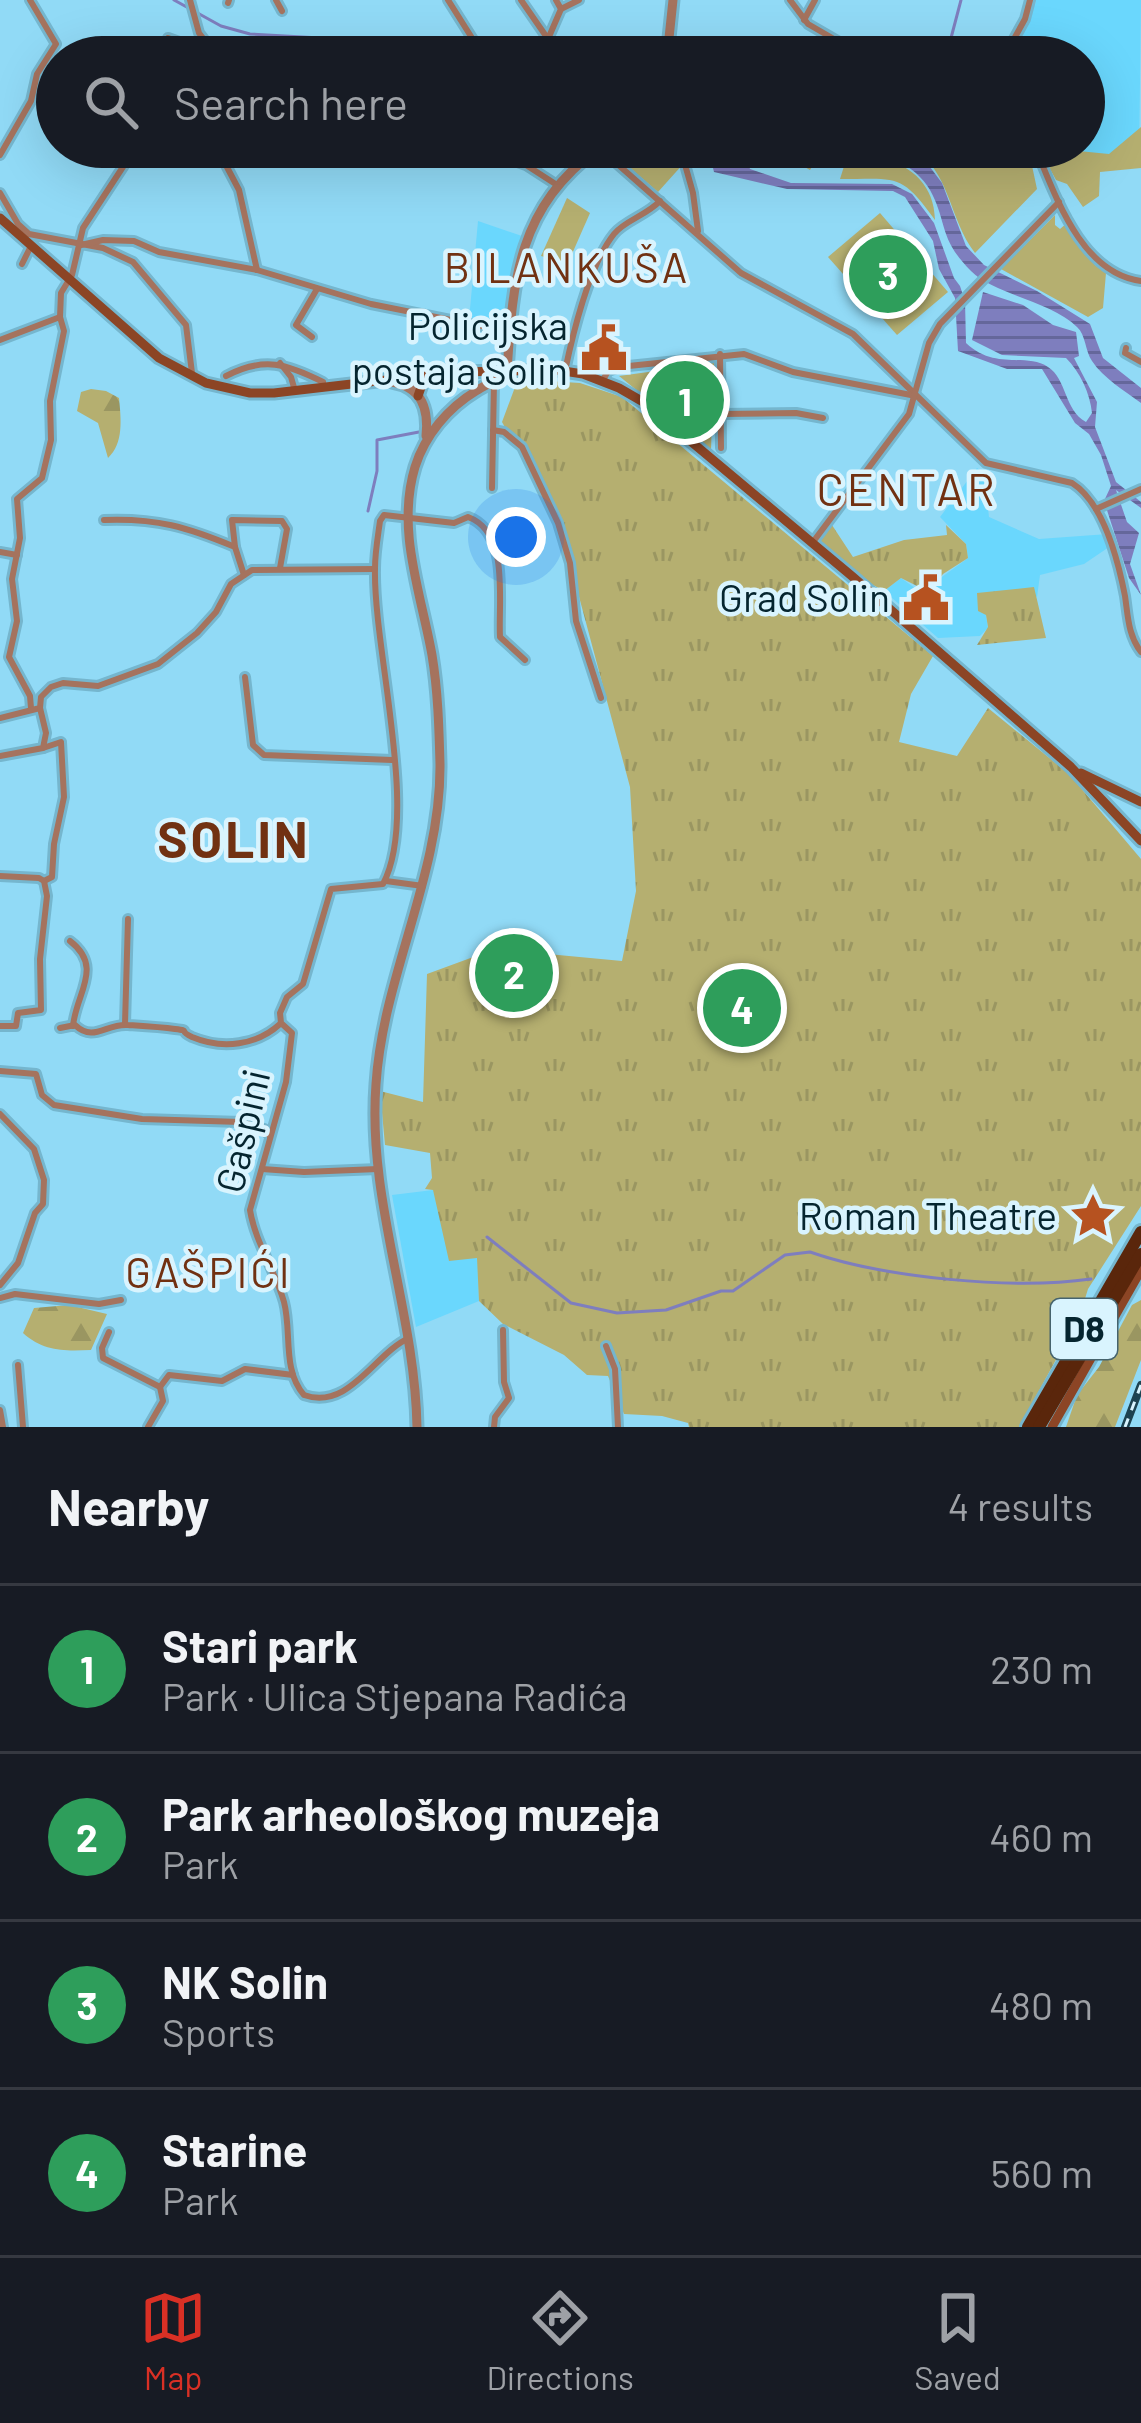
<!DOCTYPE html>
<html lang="en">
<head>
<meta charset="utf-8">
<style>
	:root { --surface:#171b24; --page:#20242c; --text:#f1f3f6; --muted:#9ea1a6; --line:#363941; --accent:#d93025 }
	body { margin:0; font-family:Barlow,sans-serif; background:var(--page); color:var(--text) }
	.you { position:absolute; left:516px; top:537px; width:42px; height:42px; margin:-30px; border:9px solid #fff; border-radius:50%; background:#1a73e8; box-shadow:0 0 0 18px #1a73e833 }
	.badge { display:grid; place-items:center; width:78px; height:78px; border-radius:50%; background:var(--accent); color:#fff; font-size:39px; font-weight:700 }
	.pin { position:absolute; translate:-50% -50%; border:6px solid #fff; box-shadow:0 3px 12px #0006 }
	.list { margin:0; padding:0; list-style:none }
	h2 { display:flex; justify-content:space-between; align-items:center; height:156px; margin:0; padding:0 48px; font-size:51px }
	h2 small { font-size:39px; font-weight:400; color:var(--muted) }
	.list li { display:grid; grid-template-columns:78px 1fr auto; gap:36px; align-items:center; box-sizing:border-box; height:168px; padding:0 48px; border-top:3px solid var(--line) }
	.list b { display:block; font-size:45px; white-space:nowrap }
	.list p { margin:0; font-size:39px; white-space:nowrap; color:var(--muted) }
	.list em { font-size:39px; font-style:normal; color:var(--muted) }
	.icon { flex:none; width:66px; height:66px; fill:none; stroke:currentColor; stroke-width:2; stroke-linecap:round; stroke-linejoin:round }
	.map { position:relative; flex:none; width:1141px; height:1427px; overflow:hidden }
	.search { position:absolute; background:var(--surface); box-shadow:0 12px 48px #0002; left:36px; right:36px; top:36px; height:132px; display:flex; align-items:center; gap:30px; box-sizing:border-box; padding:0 42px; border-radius:66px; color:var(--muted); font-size:45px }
	.sheet { height:828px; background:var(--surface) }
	nav { display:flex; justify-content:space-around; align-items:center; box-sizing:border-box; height:168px; border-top:3px solid var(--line); background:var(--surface); font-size:33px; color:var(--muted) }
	nav a { display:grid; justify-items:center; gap:6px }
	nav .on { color:var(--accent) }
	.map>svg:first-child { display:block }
	.built { fill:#6ad7fd }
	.green { fill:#b5af70 }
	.forest { fill:url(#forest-firs) }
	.park { fill:url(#park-tufts) }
	.water { fill:url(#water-rules) }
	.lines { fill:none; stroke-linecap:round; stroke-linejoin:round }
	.stream { stroke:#7e7ebe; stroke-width:3 }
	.minor-casing { stroke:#75b6ce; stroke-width:12 }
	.tertiary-casing { stroke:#75b6ce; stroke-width:15 }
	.secondary-casing { stroke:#75b6ce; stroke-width:15 }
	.trunk-casing { stroke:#75b6ce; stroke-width:18 }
	.minor { stroke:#a5735e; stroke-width:6 }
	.tertiary { stroke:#a5735e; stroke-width:9 }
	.secondary { stroke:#8c4525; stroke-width:9 }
	.trunk { stroke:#5a260b; stroke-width:12 }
	.rail-casing { stroke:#1d4351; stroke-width:8 }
	.rail { stroke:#d9f4fe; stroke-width:3; stroke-dasharray:9; stroke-linecap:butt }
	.labels { text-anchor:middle; stroke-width:9; stroke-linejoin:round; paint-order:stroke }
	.shield { fill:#d9f4fe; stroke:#45636d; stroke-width:3 }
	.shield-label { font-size:36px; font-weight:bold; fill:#05252f }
	.poi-label { font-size:39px; fill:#05252f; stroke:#d9f4fe; text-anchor:end }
	.street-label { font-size:39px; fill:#05252f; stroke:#d9f4fe }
	.neighbourhood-label { font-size:42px; letter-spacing:3px; fill:#713112; stroke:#d9f4fe }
	.quarter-label { font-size:45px; letter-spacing:3px; fill:#713112; stroke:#d9f4fe }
	.district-label { font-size:51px; font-weight:bold; letter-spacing:3px; fill:#713112; stroke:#d9f4fe }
</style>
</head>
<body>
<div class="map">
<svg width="1141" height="1427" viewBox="0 0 1141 1427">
	<defs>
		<pattern id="forest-firs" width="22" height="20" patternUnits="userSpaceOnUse" patternTransform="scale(3)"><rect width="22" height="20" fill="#b5af70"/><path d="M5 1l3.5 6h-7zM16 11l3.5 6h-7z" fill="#9a9661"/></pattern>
		<pattern id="park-tufts" width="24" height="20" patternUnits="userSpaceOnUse" patternTransform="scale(3)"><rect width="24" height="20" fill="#b5af70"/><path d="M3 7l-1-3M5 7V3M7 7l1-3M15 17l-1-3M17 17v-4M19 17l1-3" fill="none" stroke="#9a9661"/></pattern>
		<pattern id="water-rules" width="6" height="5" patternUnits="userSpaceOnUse" patternTransform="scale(3)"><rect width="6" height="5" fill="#7e7ebe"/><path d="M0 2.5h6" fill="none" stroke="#65679b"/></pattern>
	</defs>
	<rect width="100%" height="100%" fill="#91daf6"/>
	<!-- built -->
	<g class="built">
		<polygon points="1036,0 1141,0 1139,163 1038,147 1084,147 1084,57 1017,57 1031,4 1035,5"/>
		<polygon points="478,221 522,236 505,326 469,320"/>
		<polygon points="977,468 984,473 989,517 1039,539 1108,534 1112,545 1084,564 1040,575 1037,597 1027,588 986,615 988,628 980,636 938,638 884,591 901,578 915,588 923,581 935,582 968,558 966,544 940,517"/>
		<polygon points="433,1190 478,1257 479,1301 416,1327 392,1195"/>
	</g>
	<!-- green -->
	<g class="green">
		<polygon points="1141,127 1141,168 1100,172 1099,196 1083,207 1067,184 1056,180 1038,147 1109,154"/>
		<polygon points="629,147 678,147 684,163 658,192 621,160"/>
		<path d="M769,147C823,147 934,142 935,220C901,172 896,179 840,179L846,160L828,151L818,157L810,170Z"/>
		<path d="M911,147H935L946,160L965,147H984L995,158L1010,147H1028L1037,189L975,253C948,218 951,171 911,147Z"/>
		<polygon points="567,198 590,213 568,263 541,256"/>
		<polygon points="880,213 948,292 897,335 828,257"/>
		<polygon points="1055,215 1055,225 1060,229 1067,223 1095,265 1106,273 1103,308 1088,317 1001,269"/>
	</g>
	<!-- forest -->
	<g class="forest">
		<path d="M91,389L106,391L119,398C121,419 124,443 108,458L98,423L77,411L81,392Z"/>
		<polygon points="1141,1300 1141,1360 1115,1427 1066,1427 1077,1395 1099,1367 1132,1305"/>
		<path d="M69,1305L107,1314L91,1350C65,1351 44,1352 23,1333L34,1308Z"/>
	</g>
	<!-- park -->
	<g class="park">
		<polygon points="714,363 717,416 712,418 711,450 619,376"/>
		<polygon points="518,379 580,383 622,397 933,656 911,694 899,742 957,756 988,708 1069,774 1141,859 1141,1206 1088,1289 1079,1318 1019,1427 689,1427 688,1423 662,1416 624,1414 608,1376 587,1375 564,1355 503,1324 479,1301 477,1258 449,1261 433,1190 425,1189 432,1178 430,1153 385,1145 380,1091 423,1102 427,974 495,949 622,961 636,891 630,787 570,563 539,488 502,422"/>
		<polygon points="830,522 853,557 904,540 947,535 946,525 966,544 968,558 943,574 934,586 928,587 926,580 921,588 901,578 884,591 864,580 818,540"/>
		<polygon points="1034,587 1046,638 977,645 988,627 986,615 978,611 977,593"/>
	</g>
	<!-- water -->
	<g class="water">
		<path d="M714,147H742L750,169L791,183L892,184L912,194L934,223L954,278L960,286L965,301L966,343C996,371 1026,352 1048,367C1067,379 1064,410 1086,422L1092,413C1090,393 1080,372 1066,358L1002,355L972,340L983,292L1023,305L1053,325L1076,332L1079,356L1074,358L1097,402L1095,427L1116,482L1141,502V508L1116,490L1127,522L1139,533L1130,564L1141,595L1129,578L1104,501L1111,486L1101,455L1089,434L1075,423L1042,369H1007L958,351L955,298L939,269L933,241L905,197L893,191L787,189L714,172L709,152Z"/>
		<path d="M861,147H906L924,159L942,183L966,246L984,265L1037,291L1090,324L1103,358L1141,388V403C1125,391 1103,378 1092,361C1085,351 1086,335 1077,327C1051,301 995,295 971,271C938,238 948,223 930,190C915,164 887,156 861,147Z"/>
	</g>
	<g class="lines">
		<!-- stream -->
		<g class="stream">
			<polyline points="174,0 221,26 250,34 320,38 380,52 473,51 490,43 530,57"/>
			<polyline points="946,57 961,0"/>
			<polyline points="368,511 377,471 377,440 419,432"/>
			<path d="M487,1237L571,1303L617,1313L666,1310L721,1291H733L785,1255L810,1252C885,1278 1013,1290 1091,1279"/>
		</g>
		<defs>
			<g id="minor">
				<polyline points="190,0 199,33 216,55"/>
				<polyline points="276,0 282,11"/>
				<polyline points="448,0 484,57"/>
				<polyline points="521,0 548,39 544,54 550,57"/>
				<polyline points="790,0 808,24 865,57"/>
				<polyline points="228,3 229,0"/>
				<polyline points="561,9 579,0"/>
				<polyline points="804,20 815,0"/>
				<polyline points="168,38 221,57"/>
				<polyline points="548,39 561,9 556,0"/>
				<polyline points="565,52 612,57"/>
				<polyline points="628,57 629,57"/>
				<polyline points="1004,57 1025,19 1030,0"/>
				<polyline points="145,147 155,151 159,160"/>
				<polyline points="474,147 526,165 557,185"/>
				<path d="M598,147L741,273L853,334L986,463L1072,483C1104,503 1118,560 1125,596C1128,616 1128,635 1141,652"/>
				<polyline points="680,147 693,193 698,231"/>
				<path d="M1035,147C1056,197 1081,273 1141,281"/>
				<polyline points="218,150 239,190 257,270"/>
				<polyline points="0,155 31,101 37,74 56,44 30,0"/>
				<polyline points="0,193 18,224 29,234 103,248 133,262 186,325 192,373"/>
				<polyline points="81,245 103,240 134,241 159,252 257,270 371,304 511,332"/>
				<polyline points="22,264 31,246"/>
				<polyline points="312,337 296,325 317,289"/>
				<polyline points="0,340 60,317 61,293 72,275 83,228 136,147"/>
				<polyline points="1126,348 1125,353 1141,362"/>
				<polyline points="720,354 721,448"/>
				<polyline points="280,363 291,377 295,391"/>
				<path d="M565,371C573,333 590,264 614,234C624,221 647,215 660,201"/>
				<path d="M226,376C264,356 287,364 323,382"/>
				<polyline points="603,380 608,371 619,367 744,354 793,372 916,396"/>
				<polyline points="721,414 796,413 823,418"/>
				<polyline points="493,430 504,432 522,447 558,523 570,563 576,621 601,698"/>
				<polyline points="492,488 494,382"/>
				<polyline points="1096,509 1141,489"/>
				<path d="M104,520C157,518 187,527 235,547L244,575"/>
				<polyline points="813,542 909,414 929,343 940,324 1059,202"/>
				<polyline points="235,547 232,520 282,521 287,529 280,568"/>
				<polyline points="0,552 17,555"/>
				<polyline points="245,677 253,745 264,755 392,760"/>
				<polyline points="31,708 30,696 9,657 17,621 12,579 20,538 17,499 42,478 51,440 50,401 64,331 60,317"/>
				<polyline points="0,718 40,708 41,697 51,687 63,683 98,686 158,664 197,633 216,612 231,584 252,570 375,569"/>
				<polyline points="43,748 61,742 64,797 54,844 52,877 44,881"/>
				<polyline points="0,756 43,748 46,733 40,708"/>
				<polyline points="0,876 39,878 44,881 47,896 40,959 41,1010 18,1013 16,1026 0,1026"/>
				<polyline points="386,881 423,886"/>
				<path d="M70,941C104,967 76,993 73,1026"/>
				<polyline points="125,1024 128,919"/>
				<path d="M60,1028L75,1025C94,1043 106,1023 128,1025C143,1026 160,1027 175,1029C192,1031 177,1030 192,1037C223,1050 257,1045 280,1024"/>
				<polyline points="0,1071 36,1074 42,1095 54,1105 142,1119 241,1122 264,1129 270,1136"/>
				<polyline points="0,1114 34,1149 44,1180 43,1204 35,1213 18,1263 0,1285"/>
				<polyline points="262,1169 304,1172 378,1169"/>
				<polyline points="0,1298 15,1294 99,1304 121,1300"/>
				<polyline points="109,1332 102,1348 103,1358 160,1387 169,1375 222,1381 245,1369 293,1375"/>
				<path d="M409,1338C375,1353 349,1411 304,1395C282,1370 292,1332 284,1302C275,1270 255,1242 250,1210L286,1082L292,1033L281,1023L280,1013L287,997L303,984L331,889L383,884C420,815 373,650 375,568C375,552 378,536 380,521L384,515L454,523L468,517C510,532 498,600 500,637L525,660"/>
				<polyline points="606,1346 615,1369 618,1427"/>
				<polyline points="18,1365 23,1427"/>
				<polyline points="0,1410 3,1427"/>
				<polyline points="148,1427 163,1401 160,1387"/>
				<polyline points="494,1427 495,1417 509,1398 504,1382 503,1330"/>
			</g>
			<g id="tertiary">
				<polyline points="667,57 673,0"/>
				<path d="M392,382C421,387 429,408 426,436"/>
				<path d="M417,1427C415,1311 367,1200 376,1084C383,975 441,875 440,764C439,728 438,691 432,655C421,593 396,530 415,467C425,435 448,408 476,391C487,384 498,380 507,372C513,277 518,207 600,147"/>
			</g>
			<g id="secondary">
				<polyline points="0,218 159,358 206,383 250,393 274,393 455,372 557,370 583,374 619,388 645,403 853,577 1071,767 1141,841"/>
				<polyline points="418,396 425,376"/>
				<polyline points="1081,773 1141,802"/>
				<polyline points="1052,1427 1141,1270"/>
			</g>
			<g id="trunk">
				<polyline points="1028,1427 1141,1232"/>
				<polyline points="1039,1427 1141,1254"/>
			</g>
		</defs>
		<!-- minor casing -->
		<use href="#minor" class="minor-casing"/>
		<!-- tertiary casing -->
		<use href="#tertiary" class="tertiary-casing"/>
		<!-- secondary casing -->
		<use href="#secondary" class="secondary-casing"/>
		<!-- trunk casing -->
		<use href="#trunk" class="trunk-casing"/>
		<!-- minor -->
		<use href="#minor" class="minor"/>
		<!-- tertiary -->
		<use href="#tertiary" class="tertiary"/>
		<!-- secondary -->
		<use href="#secondary" class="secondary"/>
		<!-- trunk -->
		<use href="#trunk" class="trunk"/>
		<defs>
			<polyline id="rail" points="1125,1427 1141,1385"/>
		</defs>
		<!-- rail casing -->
		<use href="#rail" class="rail-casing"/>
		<!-- rail -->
		<use href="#rail" class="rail"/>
	</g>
	<!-- icons -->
	<defs>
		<symbol id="civic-bare" viewBox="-9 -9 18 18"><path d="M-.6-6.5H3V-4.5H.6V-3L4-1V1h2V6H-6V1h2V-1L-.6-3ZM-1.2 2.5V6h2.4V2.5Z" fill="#b65220" stroke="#d9f4fe" stroke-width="2.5" paint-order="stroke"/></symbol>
		<symbol id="sight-bare" viewBox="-9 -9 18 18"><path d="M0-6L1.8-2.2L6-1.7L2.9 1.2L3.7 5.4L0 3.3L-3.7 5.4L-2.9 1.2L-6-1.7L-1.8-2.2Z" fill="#b65220" stroke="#d9f4fe" stroke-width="2.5" paint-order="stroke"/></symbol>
	</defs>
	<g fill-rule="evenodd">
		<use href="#civic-bare" x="571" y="315" width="66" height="66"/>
		<use href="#civic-bare" x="893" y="565" width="66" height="66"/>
		<use href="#sight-bare" x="1060" y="1183" width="66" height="66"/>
	</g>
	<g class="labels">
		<!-- shield labels -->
		<rect class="shield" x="1051" y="1299" width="66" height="60" rx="9"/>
		<g class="shield-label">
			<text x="1084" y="1342">D8</text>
		</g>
		<!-- poi labels -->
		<g class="poi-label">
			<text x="568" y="340">Policijska<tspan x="568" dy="45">postaja Solin</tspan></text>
			<text x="890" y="612">Grad Solin</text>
			<text x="1057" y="1230">Roman Theatre</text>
		</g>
		<!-- street labels -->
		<g class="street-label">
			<text transform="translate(243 1131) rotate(-77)" y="14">Gašpini</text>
		</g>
		<!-- neighbourhood labels -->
		<g class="neighbourhood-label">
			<text x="567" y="283">BILANKUŠA</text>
			<text x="209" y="1288">GAŠPIĆI</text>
		</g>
		<!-- quarter labels -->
		<g class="quarter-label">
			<text x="907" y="506">CENTAR</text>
		</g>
		<!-- district labels -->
		<g class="district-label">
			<text x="234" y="858">SOLIN</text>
		</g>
	</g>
</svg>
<div class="you"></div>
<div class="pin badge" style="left:685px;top:400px;background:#2e9e5b">1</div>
<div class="pin badge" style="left:514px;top:973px;background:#2e9e5b">2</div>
<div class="pin badge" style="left:888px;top:274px;background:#2e9e5b">3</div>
<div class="pin badge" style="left:742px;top:1008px;background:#2e9e5b">4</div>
<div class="search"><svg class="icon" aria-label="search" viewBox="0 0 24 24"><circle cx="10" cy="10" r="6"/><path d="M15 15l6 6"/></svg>Search here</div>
</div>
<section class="sheet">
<h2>Nearby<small>4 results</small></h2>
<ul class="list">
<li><span class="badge" style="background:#2e9e5b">1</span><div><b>Stari park</b><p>Park · Ulica Stjepana Radića</p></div><em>230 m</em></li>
<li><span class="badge" style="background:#2e9e5b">2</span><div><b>Park arheološkog muzeja</b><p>Park</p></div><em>460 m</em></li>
<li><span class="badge" style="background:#2e9e5b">3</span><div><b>NK Solin</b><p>Sports</p></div><em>480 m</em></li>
<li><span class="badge" style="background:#2e9e5b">4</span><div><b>Starine</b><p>Park</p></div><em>560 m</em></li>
</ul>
</section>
<nav>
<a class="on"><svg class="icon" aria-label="map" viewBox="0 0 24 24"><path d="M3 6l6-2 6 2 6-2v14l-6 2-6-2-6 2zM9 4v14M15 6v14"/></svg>Map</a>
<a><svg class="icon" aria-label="directions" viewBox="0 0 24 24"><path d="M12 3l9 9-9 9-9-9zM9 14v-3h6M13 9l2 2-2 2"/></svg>Directions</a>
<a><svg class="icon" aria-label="saved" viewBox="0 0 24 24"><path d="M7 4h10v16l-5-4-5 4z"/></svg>Saved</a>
</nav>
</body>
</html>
